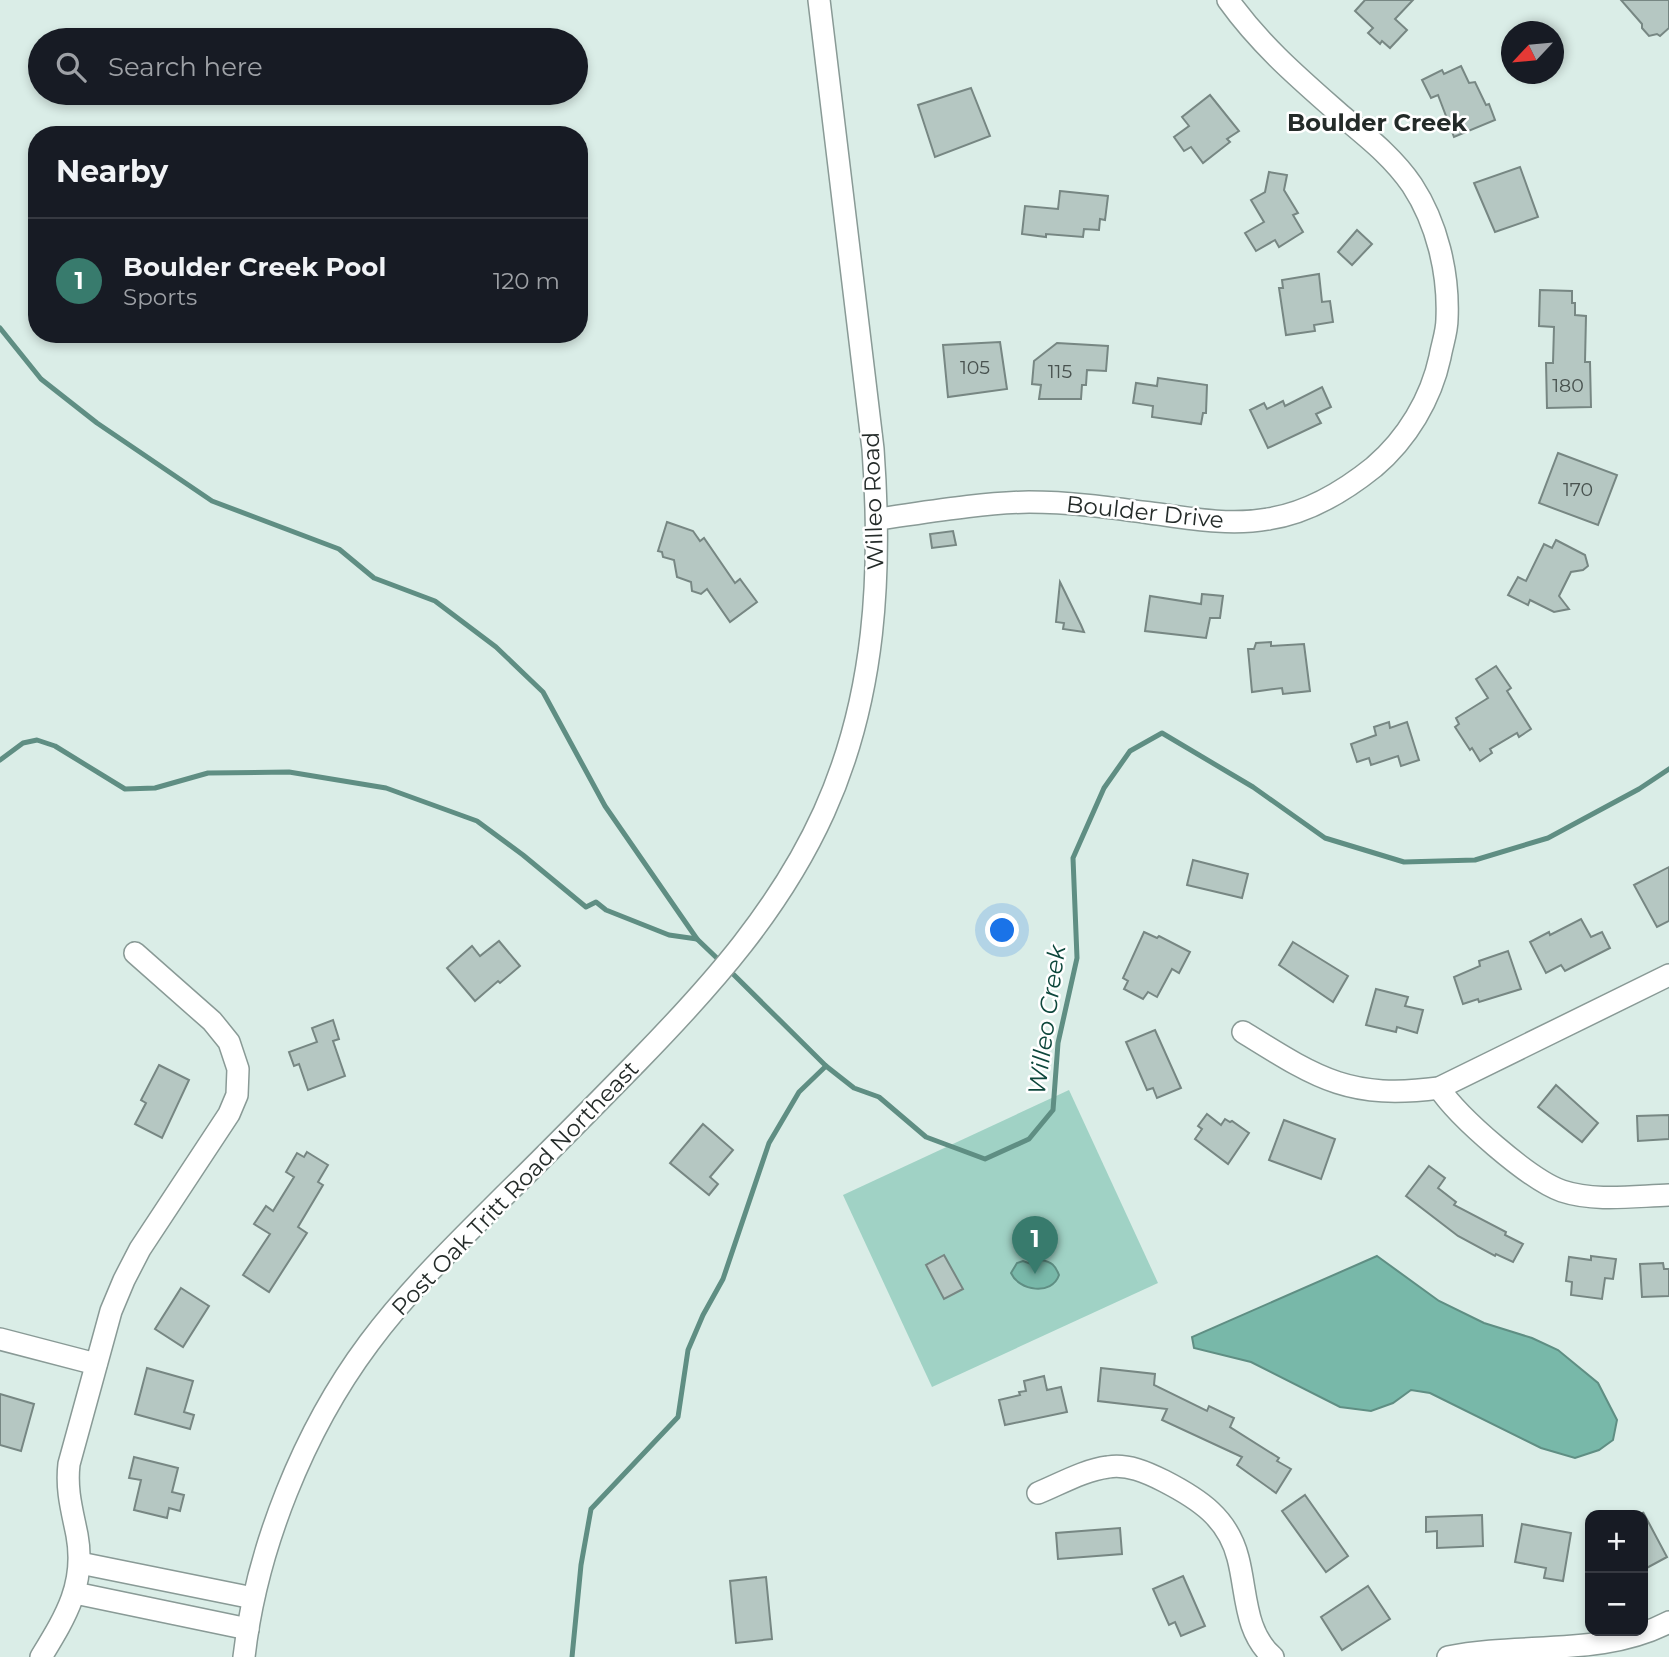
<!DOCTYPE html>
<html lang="en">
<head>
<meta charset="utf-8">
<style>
	:root { --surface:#171b24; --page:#20242c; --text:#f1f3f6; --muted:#9ea1a6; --line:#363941; --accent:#387b6d }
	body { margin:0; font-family:Montserrat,sans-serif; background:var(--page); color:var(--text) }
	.controls { position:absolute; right:21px; bottom:21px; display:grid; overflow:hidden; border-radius:14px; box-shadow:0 4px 10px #0003 }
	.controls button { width:63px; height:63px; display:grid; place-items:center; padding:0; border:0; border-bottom:2px solid var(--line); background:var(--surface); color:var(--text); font:35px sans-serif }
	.compass { position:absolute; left:1501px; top:21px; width:63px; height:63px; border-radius:50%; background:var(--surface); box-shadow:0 4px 10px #0003; rotate:244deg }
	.you { position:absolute; left:1003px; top:931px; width:24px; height:24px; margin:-18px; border:5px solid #fff; border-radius:50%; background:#1a73e8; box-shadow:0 0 0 10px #1a73e833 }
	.badge { display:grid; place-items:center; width:46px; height:46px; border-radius:50%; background:var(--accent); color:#fff; font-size:23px; font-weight:700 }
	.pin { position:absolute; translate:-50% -58px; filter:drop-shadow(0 2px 4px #0008) }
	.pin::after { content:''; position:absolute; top:37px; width:24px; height:21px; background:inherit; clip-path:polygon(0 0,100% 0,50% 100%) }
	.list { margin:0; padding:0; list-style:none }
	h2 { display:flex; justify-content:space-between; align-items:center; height:91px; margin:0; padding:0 28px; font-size:30px }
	h2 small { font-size:23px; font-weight:400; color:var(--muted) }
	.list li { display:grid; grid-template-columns:46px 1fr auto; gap:21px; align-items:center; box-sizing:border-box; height:126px; padding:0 28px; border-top:2px solid var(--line) }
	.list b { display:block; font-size:26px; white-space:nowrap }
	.list p { margin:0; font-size:23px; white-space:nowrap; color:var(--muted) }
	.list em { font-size:23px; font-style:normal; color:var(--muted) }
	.icon { flex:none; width:38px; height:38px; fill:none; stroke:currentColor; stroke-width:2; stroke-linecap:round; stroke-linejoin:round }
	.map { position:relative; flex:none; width:1669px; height:1657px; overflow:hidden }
	.search { position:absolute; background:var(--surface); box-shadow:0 4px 10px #0003; left:28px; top:28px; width:560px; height:77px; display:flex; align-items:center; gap:18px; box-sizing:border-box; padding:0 24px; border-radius:38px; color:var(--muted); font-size:26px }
	.panel { position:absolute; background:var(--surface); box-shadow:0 4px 10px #0003; left:28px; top:126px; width:560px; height:217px; border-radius:28px }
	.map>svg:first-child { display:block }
	.green { fill:#a0d2c5 }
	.water { fill:#78b8a9; stroke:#5f8e83; stroke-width:2 }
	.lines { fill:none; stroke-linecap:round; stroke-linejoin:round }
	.stream { stroke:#5f8e83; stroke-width:5 }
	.building { fill:#b5c7c2; stroke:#778783; stroke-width:2 }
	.minor-casing { stroke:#899a96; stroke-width:24 }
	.minor { stroke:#fff; stroke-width:21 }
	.labels { text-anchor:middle; stroke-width:5; stroke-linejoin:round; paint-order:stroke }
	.number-label { font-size:19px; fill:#48524f }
	.street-label { font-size:23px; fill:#242b29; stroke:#fff }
	.neighbourhood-label { font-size:24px; font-weight:bold; fill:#242b29; stroke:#fff }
	.water-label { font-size:24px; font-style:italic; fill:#0e473c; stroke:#fff }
</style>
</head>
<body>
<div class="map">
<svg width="1669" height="1657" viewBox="0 0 1669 1657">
	<rect width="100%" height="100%" fill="#daede7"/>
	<!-- green -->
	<polygon class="green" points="1069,1090 1158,1283 932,1387 843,1195"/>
	<!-- water -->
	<g class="water">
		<polygon points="1377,1256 1439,1301 1484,1323 1532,1338 1558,1350 1598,1383 1617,1420 1613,1440 1599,1450 1575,1458 1541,1448 1430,1393 1411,1390 1393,1403 1371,1411 1340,1407 1251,1362 1194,1348 1192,1337"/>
		<path d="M1041,1260C1052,1262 1055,1265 1059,1275C1052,1296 1019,1291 1011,1273L1017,1263L1023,1261L1031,1264Z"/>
	</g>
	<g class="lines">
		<!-- stream -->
		<g class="stream">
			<polyline points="0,328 41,379 97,423 212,501 339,549 374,578 435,601 496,647 543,692 605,806 697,939"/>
			<polyline points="0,760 23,743 37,740 55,746 125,789 155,788 208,773 289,772 386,788 477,821 523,855 586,907 596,902 606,910 669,935 697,939 721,962"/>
			<polyline points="728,969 826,1066 854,1088 879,1097 926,1137 985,1159 1029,1139 1053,1110 1058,1043 1077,958 1073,858 1104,788 1130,751 1162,733 1253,787 1325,838 1404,862 1475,860 1548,838 1639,789 1669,769"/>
			<polyline points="572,1657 581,1565 591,1509 678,1417 688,1350 703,1315 723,1279 769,1143 799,1092 826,1066"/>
		</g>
	</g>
	<!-- building -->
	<g class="building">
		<polygon points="1365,0 1413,0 1395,19 1407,30 1390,48 1382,41 1380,44 1368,33 1373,28 1355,11"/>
		<polygon points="1621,0 1669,0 1669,28 1660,36 1657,34 1649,36 1642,28 1642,24"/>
		<polygon points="1461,66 1469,83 1475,82 1486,105 1489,104 1495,120 1454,137 1438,95 1431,98 1422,80 1442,70 1444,74"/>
		<polygon points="971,88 990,136 935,157 918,105"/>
		<polygon points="1210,95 1239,131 1227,139 1230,142 1203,163 1191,147 1184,151 1174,137 1189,126 1182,117"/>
		<polygon points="1520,167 1538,217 1495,232 1474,183"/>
		<polygon points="1269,172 1287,175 1284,190 1298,213 1293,215 1303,232 1279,247 1275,240 1256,251 1245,233 1264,222 1251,200 1265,192"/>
		<polygon points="1060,191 1108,196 1105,220 1100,219 1099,230 1084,229 1083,237 1046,234 1046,237 1022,234 1025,206 1058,209"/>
		<polygon points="1357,230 1372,244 1352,265 1338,252"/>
		<polygon points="1319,274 1322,302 1330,301 1333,322 1314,325 1315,331 1286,335 1279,288 1283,288 1282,280"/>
		<polygon points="1540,290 1572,291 1572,303 1575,303 1575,315 1586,316 1585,362 1590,362 1591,407 1547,408 1546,363 1553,363 1554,327 1539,326"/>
		<polygon points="1000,342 1007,389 948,397 943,345"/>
		<polygon points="1057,343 1108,346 1106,371 1087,370 1086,385 1082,385 1081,399 1039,399 1041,385 1032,384 1034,361"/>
		<polygon points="1158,378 1207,385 1206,413 1203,413 1201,424 1152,417 1153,406 1133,403 1136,383 1157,386"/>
		<polygon points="1322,387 1331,407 1316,414 1321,423 1268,448 1250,410 1264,403 1267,409 1283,401 1285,406"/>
		<polygon points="1558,453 1617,475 1598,525 1539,503"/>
		<polygon points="667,522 693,531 700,541 704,538 735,583 740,579 757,602 730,622 707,589 701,594 692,591 691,582 677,577 674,560 663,557 662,552 658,551"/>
		<polygon points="953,531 956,545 932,548 930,534"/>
		<polygon points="1556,540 1585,555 1588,566 1583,570 1571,572 1559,596 1569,609 1554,612 1530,600 1528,605 1508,595 1518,577 1526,581 1544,544 1552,548"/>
		<polygon points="1060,582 1081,625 1084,632 1063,629 1064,623 1056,622"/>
		<polygon points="1202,594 1223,596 1220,618 1210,618 1206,638 1145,631 1150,596 1201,604"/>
		<polygon points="1271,642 1271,646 1304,644 1310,691 1283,694 1282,688 1252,692 1248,649 1254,649 1256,643"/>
		<polygon points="1496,666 1511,688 1507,691 1531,729 1519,737 1517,733 1490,749 1492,753 1480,761 1472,748 1470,750 1455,727 1459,724 1456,718 1488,698 1476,679"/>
		<polygon points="1389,722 1390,728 1407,722 1419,760 1401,766 1398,756 1371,765 1369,758 1357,762 1351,744 1376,735 1374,727"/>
		<polygon points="1193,860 1248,874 1242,898 1187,885"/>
		<polygon points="1669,867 1669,921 1657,927 1634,885"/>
		<polygon points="1581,919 1591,937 1602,932 1610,948 1565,971 1561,965 1546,973 1530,942 1549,932 1550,935"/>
		<polygon points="1144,932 1157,938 1159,936 1190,952 1179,973 1172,969 1157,997 1148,992 1143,999 1124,989 1128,981 1123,978"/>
		<polygon points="499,941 520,966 500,983 498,981 475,1001 447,968 472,946 480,956"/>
		<polygon points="1293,942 1348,976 1333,1002 1279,965"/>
		<polygon points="1508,951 1521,989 1479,1002 1478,999 1463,1004 1454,977 1480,966 1479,961"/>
		<polygon points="1376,989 1408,997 1405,1006 1423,1010 1417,1033 1397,1027 1396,1032 1366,1025"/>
		<polygon points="333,1020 339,1039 333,1041 345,1076 308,1090 299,1064 294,1066 289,1052 317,1042 312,1028"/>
		<polygon points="1155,1030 1181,1088 1157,1098 1153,1088 1147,1090 1126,1042"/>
		<polygon points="159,1065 189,1080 162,1138 135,1124 146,1103 141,1100"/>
		<polygon points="1556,1085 1598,1123 1582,1142 1538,1107"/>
		<polygon points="1207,1114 1221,1125 1225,1119 1230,1122 1232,1121 1249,1133 1228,1164 1195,1139 1202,1129 1198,1126"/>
		<polygon points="1669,1115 1669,1139 1638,1141 1637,1116"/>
		<polygon points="1284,1120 1335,1139 1321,1179 1269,1160"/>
		<polygon points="703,1124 733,1150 710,1177 718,1184 709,1195 670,1163"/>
		<polygon points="307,1152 328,1165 318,1182 323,1185 298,1227 307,1233 269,1292 243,1275 270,1234 254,1224 266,1206 273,1211 294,1177 286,1172 297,1153 304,1157"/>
		<polygon points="1429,1166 1445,1178 1438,1188 1456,1202 1454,1205 1506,1232 1505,1235 1523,1244 1513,1262 1496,1254 1495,1256 1458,1236 1406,1196"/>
		<polygon points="944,1255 963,1289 944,1299 926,1265"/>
		<polygon points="1591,1256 1616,1259 1613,1279 1605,1278 1602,1299 1571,1295 1572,1282 1566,1281 1569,1257 1591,1260"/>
		<polygon points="1663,1263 1664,1269 1669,1269 1669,1296 1642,1297 1640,1264"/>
		<polygon points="181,1288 209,1306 183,1347 155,1329"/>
		<polygon points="147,1368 193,1381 184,1412 194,1415 190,1429 135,1414"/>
		<polygon points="1101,1368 1155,1374 1154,1385 1207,1411 1209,1406 1234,1418 1230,1427 1279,1458 1277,1461 1291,1469 1276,1493 1237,1465 1242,1457 1162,1420 1167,1409 1098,1401"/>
		<polygon points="1044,1376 1047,1390 1061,1387 1067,1412 1005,1425 999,1400 1020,1395 1019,1392 1026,1391 1024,1381"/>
		<polygon points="0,1394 34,1404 21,1451 0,1445"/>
		<polygon points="134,1457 178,1468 172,1492 184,1495 180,1511 169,1508 167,1518 134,1510 141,1480 129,1478"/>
		<polygon points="1305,1495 1348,1556 1326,1572 1282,1511"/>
		<polygon points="1643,1512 1667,1557 1643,1570"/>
		<polygon points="1482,1515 1483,1546 1437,1548 1437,1531 1426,1532 1426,1517"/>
		<polygon points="1522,1524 1571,1533 1563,1581 1544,1578 1546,1568 1515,1562"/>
		<polygon points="1120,1528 1122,1554 1058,1559 1056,1533"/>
		<polygon points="1183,1576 1205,1626 1181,1636 1175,1622 1169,1625 1153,1589"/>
		<polygon points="766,1577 772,1639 736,1643 730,1581"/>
		<polygon points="1368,1586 1390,1619 1342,1650 1321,1617"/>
	</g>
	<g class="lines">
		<defs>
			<g id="minor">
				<path d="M878,519C928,512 979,503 1029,502C1075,502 1120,509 1165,515C1199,520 1234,525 1268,519C1308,513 1343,492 1374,467C1407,439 1431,399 1440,357C1442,345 1447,332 1447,319C1449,273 1437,223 1412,185C1393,157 1367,137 1342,116C1300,79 1261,46 1228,0"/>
				<path d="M1243,1032C1317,1078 1349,1100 1439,1088L1669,975"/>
				<path d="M1439,1088C1458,1117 1530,1180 1562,1191C1595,1202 1635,1196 1669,1195"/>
				<polyline points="0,1339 96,1364"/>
				<path d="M1038,1493C1060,1484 1084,1470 1108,1467C1128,1464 1146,1472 1164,1481C1199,1499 1228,1518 1238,1558C1247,1592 1244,1632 1273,1657"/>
				<polyline points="80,1563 253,1598"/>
				<polyline points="75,1593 248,1629"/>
				<path d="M41,1657C66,1616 86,1584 77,1535C72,1510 66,1490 69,1464L111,1311L124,1280L140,1249L229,1114L237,1095L238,1069L229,1042L212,1021L135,953"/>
				<path d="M244,1657C256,1549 304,1430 369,1343C410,1288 460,1240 508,1192C552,1149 595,1105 638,1061C712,985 780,909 824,812C876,697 882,573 873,449L819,0"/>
				<path d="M1448,1657C1521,1642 1603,1657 1669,1622"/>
			</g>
		</defs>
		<!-- minor casing -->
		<use href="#minor" class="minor-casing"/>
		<!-- minor -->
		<use href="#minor" class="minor"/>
	</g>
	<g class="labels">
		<!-- number labels -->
		<g class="number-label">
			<text x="975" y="374">105</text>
			<text x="1060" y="378">115</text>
			<text x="1568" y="392">180</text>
			<text x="1578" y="496">170</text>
		</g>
		<!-- street labels -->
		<g class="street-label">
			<text transform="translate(873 501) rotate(-92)" y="8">Willeo Road</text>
			<text transform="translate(1145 512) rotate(6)" y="8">Boulder Drive</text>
			<text transform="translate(515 1188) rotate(-46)" y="8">Post Oak Tritt Road Northeast</text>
		</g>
		<!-- neighbourhood labels -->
		<g class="neighbourhood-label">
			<text x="1377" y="131">Boulder Creek</text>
		</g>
		<!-- water labels -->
		<g class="water-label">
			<text transform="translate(1047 1020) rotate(-82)" y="8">Willeo Creek</text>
		</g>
	</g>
</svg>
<div class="controls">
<button>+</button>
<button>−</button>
</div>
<svg class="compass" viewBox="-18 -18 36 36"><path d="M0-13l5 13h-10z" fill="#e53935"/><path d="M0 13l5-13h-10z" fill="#9ea1a6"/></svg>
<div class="you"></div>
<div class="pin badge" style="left:1035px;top:1274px">1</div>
<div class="search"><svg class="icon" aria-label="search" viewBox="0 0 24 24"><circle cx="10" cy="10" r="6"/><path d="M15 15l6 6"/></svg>Search here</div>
<section class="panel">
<h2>Nearby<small></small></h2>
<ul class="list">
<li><span class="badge">1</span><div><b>Boulder Creek Pool</b><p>Sports</p></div><em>120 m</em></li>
</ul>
</section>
</div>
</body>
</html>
